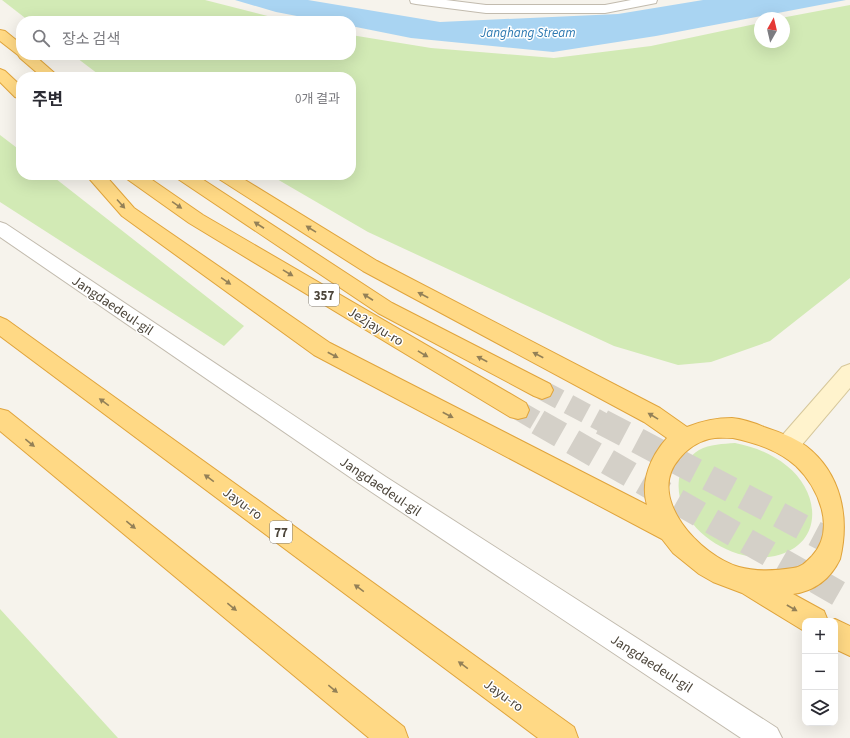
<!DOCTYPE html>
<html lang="ko">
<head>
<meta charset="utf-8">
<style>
	:root { --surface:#fff; --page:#f2f2f3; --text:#2b2b33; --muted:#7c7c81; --line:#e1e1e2 }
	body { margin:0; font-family:"Source Sans 3","Noto Sans KR",sans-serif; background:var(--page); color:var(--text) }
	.controls { position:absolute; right:12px; bottom:12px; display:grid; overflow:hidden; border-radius:8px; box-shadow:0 4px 16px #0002 }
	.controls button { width:36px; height:36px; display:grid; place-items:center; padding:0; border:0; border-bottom:1px solid var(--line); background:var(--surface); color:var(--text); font:20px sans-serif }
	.compass { position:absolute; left:754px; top:12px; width:36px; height:36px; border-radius:50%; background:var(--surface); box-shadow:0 4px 16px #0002; rotate:8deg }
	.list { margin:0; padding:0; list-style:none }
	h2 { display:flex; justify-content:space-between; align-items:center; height:52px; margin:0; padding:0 16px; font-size:17px }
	h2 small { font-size:13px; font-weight:400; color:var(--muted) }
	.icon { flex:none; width:22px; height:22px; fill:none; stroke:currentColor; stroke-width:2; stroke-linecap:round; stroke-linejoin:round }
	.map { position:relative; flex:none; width:850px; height:738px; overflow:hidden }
	.search { position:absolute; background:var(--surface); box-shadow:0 4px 16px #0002; left:16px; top:16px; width:340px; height:44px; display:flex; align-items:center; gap:10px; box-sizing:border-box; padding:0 14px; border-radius:16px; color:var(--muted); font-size:15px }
	.panel { position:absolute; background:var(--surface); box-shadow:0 4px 16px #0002; left:16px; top:72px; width:340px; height:108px; border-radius:16px }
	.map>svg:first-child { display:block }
	.green { fill:#d2eab5 }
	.water { fill:#a9d4f2 }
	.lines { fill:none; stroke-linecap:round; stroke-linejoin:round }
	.trunk-tunnel-far1 { stroke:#d4d0c8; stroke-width:20; stroke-dasharray:20 10; stroke-linecap:butt }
	.trunk-tunnel { stroke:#d4d0c8; stroke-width:26; stroke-dasharray:26 14; stroke-linecap:butt }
	.minor-casing { stroke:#c2bbae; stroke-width:2 }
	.secondary-casing { stroke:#d6c79b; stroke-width:2 }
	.trunk-casing { stroke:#e0a43c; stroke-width:2 }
	.minor { fill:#fff; fill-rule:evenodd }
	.secondary { fill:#fff3cd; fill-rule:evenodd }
	.trunk { fill:#ffd985; fill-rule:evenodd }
	.oneway { fill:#938057 }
	.labels { text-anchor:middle; stroke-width:3; stroke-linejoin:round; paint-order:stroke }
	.far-water-label { font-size:13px; font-style:italic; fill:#2e7ab2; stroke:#fff }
	.shield { fill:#fff; stroke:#817c74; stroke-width:1 }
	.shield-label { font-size:13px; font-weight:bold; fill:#4b4439 }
	.street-label { font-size:14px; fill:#4b4439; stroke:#fff }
</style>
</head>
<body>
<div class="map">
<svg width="850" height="738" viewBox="0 0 850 738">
	<rect width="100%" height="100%" fill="#f6f3ec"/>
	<!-- green -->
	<g class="green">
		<polygon points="2,0 205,0 287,21 29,21"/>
		<polygon points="850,5 850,278 770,341 711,362 678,365 614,346 368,232 270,175 351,175 351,77 102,77 73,55 351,55 351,35 431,48 554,58 651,46 760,23 760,42 784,42 784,18 781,18"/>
		<polygon points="0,135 21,151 21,175 51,175 244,326 224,346 0,202"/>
		<path d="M735,443C754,447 771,453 787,466C821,493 824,545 775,556C732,565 673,527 679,479C681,468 689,456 699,450C710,444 723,444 735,443Z"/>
		<polygon points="0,609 118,738 0,738"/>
	</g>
	<!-- water -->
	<polygon class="water" points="235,0 308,0 440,22 618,14 703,0 846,0 656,36 553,52 411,38 351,26 351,21 323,21 276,12"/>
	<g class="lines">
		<!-- trunk-tunnel-far1 -->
		<g class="trunk-tunnel-far1">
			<polyline points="542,390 604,423"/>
			<polyline points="518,410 540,423"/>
		</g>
		<!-- trunk-tunnel -->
		<g class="trunk-tunnel">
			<polyline points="538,422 850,600"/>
			<polyline points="602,422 850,552"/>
		</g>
		<defs>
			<g id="minor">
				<polygon points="410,0 446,0 486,5 605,5 631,0 657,0 656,3 651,4 605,13 486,13 416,4 411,3"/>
				<polygon points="0,222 6,224 386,477 777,728 782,738 741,738 370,491 0,237"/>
			</g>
			<polygon id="secondary" points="850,364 850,388 795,453 787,456 779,453 775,446 779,439 842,367"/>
			<g id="trunk">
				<polygon points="0,30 5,31 21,44 21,55 34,55 59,77 42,77 20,58 18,55 0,41"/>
				<polygon points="0,69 5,71 21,86 21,99 15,97 0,82"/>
				<path d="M86,175H105L134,208L330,343L647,505C640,481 651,456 667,438L644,422L363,271L219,179L216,175H237L377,261L660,408L687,427C702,421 716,418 732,418C742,419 755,423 764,427C779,432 793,437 806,446C841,473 850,517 840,559C831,578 815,591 793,594L824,611L828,621H805L804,631L742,593L713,582L699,574L673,553L662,539L314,355L122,216ZM733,438C756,443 778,450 796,466C818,487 837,529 812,556C806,562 802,567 793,568C774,571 757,572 739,567C701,556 645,498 679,459C686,450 697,442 709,439C717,437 725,438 733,438Z"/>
				<polygon points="124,175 145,175 203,215 526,403 529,410 526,417 518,419 510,417 189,223 127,179"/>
				<polygon points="175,175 196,175 392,303 550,384 553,390 550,396 542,399 534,396 378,313 178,179"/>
				<polygon points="0,317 7,320 574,727 578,738 538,738 0,336"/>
				<polygon points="0,409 8,411 404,727 408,738 369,738 0,431"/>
				<polygon points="835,619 850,626 850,656 835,649 835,621 830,621"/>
			</g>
		</defs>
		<!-- minor casing -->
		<use href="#minor" class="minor-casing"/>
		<!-- secondary casing -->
		<use href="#secondary" class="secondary-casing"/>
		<!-- trunk casing -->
		<use href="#trunk" class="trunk-casing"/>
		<!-- minor -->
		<use href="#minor" class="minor"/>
		<!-- secondary -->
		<use href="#secondary" class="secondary"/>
		<!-- trunk -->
		<use href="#trunk" class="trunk"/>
	</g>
	<!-- one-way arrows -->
	<defs><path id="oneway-solid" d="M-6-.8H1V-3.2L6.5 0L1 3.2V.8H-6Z"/></defs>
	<g class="oneway">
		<use href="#oneway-solid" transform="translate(121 204) rotate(48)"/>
		<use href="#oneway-solid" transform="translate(177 205) rotate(35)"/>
		<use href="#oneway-solid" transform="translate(259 225) rotate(-147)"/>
		<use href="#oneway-solid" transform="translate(311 229) rotate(-148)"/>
		<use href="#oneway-solid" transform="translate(288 273) rotate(31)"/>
		<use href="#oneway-solid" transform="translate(226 281) rotate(35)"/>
		<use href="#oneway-solid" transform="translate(423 295) rotate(-152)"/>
		<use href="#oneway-solid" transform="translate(368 297) rotate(-147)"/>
		<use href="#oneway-solid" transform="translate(423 354) rotate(31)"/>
		<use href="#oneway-solid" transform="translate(333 355) rotate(28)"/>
		<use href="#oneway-solid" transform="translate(538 355) rotate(-152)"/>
		<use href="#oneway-solid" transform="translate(482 359) rotate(-152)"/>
		<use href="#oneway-solid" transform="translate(104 402) rotate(-144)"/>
		<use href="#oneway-solid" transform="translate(448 415) rotate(28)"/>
		<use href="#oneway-solid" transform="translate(653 416) rotate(-149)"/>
		<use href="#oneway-solid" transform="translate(30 443) rotate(39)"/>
		<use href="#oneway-solid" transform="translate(209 478) rotate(-144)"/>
		<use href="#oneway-solid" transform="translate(131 525) rotate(39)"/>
		<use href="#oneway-solid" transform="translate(359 588) rotate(-144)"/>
		<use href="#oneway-solid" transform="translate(232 607) rotate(39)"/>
		<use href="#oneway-solid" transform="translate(792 608) rotate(30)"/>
		<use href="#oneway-solid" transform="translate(463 665) rotate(-144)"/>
		<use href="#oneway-solid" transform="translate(333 689) rotate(39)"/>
	</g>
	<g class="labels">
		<!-- far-water labels -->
		<g class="far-water-label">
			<text x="528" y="37">Janghang Stream</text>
		</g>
		<!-- shield labels -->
		<g class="shield">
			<rect x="309" y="284" width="30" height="22" rx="3"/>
			<rect x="270" y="521" width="22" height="22" rx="3"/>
		</g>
		<g class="shield-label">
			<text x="324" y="300">357</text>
			<text x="281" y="537">77</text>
		</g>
		<!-- street labels -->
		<g class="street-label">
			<text transform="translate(113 305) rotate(34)" y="5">Jangdaedeul-gil</text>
			<text transform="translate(376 326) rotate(31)" y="5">Je2jayu-ro</text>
			<text transform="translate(381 486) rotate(34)" y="5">Jangdaedeul-gil</text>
			<text transform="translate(243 503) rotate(36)" y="5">Jayu-ro</text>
			<text transform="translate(652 663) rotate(33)" y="5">Jangdaedeul-gil</text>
			<text transform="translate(504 695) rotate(36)" y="5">Jayu-ro</text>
		</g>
	</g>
</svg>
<div class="controls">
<button>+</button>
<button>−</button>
<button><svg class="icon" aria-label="layers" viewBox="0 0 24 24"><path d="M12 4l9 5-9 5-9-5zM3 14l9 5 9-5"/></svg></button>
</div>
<svg class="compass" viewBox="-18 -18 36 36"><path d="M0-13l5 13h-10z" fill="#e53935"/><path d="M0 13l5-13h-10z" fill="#7c7c81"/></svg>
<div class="search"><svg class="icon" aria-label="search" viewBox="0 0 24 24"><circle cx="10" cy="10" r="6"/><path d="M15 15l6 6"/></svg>장소 검색</div>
<section class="panel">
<h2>주변<small>0개 결과</small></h2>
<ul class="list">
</ul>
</section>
</div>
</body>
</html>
